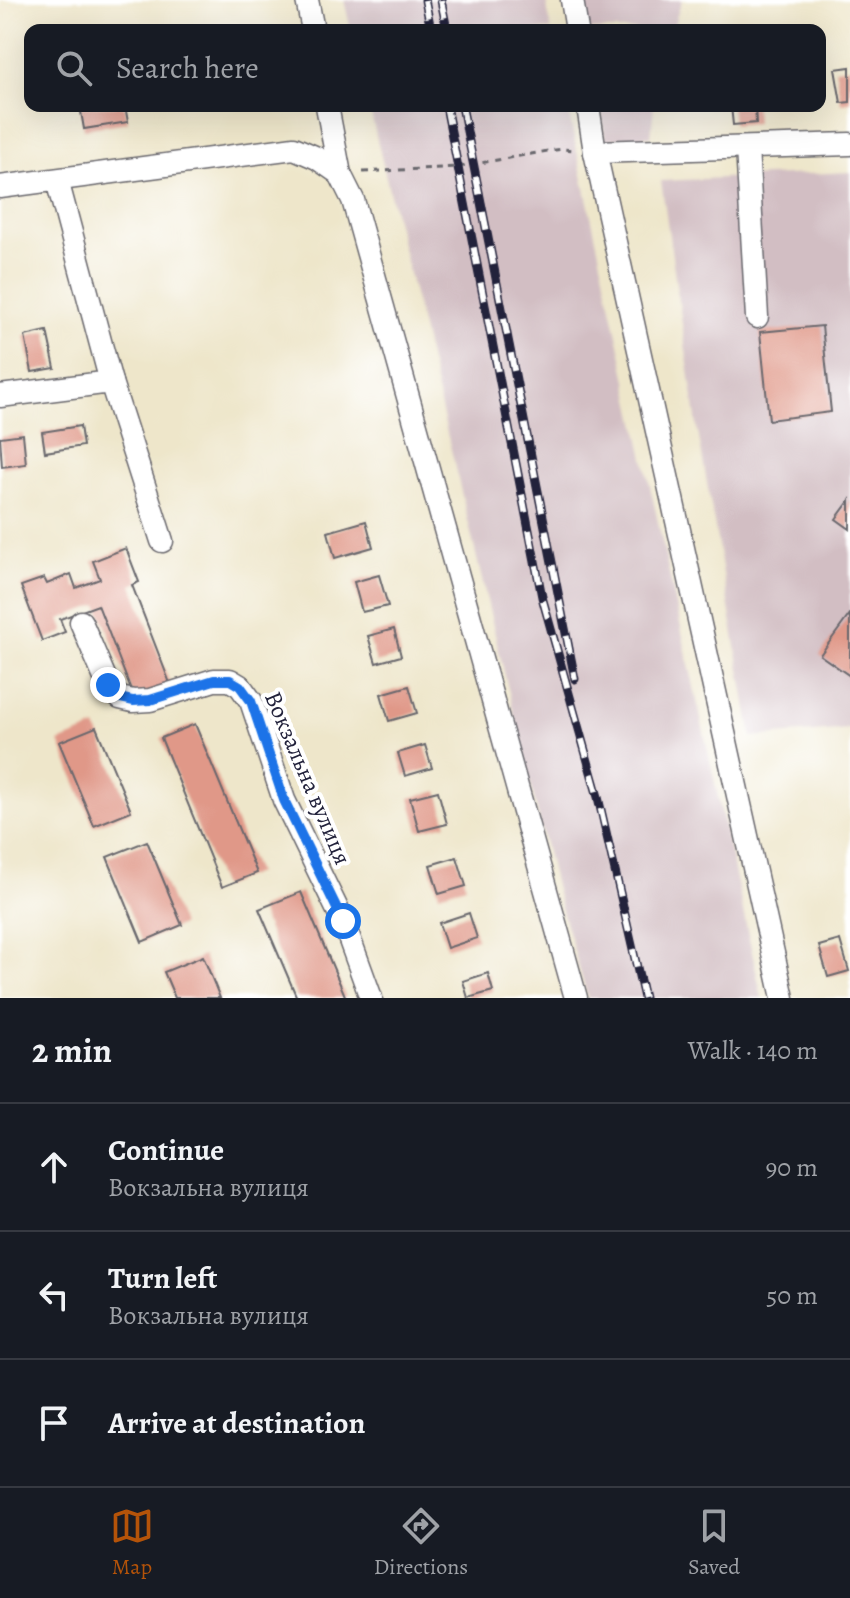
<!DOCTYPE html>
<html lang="en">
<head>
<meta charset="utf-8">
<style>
	:root { --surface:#171b24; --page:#242831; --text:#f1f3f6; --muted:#9ea1a6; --line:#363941; --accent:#b45309 }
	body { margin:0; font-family:Alegreya,serif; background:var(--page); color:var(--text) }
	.stop { position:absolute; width:24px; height:24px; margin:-18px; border:6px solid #1a73e8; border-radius:50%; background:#fff }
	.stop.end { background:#1a73e8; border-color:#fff; box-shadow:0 2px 8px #0008 }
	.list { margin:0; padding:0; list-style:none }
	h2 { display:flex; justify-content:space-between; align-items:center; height:104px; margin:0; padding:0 32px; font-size:34px }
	h2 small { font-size:26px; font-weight:400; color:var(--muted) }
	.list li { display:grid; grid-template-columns:52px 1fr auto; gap:24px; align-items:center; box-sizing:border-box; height:128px; padding:0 32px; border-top:2px solid var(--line) }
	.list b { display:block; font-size:30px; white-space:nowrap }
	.list p { margin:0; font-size:26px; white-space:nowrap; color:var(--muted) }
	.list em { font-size:26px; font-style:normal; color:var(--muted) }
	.icon { flex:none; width:44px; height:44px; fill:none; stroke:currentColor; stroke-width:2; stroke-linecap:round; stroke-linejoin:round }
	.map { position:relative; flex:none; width:850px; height:998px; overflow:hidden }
	.search { position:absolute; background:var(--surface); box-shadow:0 8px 32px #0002; left:24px; right:24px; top:24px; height:88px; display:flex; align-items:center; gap:20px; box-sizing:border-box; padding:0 28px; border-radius:16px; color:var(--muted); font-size:30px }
	.sheet { height:488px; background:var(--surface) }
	nav { display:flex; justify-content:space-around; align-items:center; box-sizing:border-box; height:112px; border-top:2px solid var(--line); background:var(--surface); font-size:22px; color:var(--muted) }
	nav a { display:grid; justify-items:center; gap:4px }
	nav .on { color:var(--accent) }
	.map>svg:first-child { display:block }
	.industrial { fill:#d2bec3 }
	.building { fill:#e09888 }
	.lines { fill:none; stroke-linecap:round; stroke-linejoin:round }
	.minor-casing { stroke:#69676d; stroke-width:25 }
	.path { stroke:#69676d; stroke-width:3; stroke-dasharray:6 6; stroke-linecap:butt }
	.minor { stroke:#fff; stroke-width:22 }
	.rail-casing { stroke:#22223b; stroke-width:9 }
	.rail { stroke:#fff; stroke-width:6; stroke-dasharray:18; stroke-linecap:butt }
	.route { stroke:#1a73e8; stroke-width:10 }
	.labels { text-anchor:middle; stroke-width:8; stroke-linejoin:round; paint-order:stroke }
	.street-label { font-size:24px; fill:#22223b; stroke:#fff }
</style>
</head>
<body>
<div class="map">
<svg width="850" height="998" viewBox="0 0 850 998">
	<rect width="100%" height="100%" fill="#fff"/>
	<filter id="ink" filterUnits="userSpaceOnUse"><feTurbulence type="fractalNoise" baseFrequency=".0125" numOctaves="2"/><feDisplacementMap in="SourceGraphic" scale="16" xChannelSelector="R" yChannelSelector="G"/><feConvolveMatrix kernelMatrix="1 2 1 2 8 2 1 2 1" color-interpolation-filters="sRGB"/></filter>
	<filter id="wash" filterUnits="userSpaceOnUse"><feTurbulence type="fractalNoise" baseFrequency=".006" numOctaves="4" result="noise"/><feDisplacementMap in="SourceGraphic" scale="32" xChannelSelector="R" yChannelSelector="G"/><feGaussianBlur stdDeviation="1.8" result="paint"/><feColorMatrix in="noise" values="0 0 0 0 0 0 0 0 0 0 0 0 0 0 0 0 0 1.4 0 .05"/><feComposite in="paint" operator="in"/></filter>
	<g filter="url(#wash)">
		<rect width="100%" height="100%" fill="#eee6ca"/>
		<!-- industrial -->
		<g class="industrial">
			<polygon points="344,0 546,0 551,30 351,30"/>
			<polygon points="584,0 682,0 672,30 588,30"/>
			<polygon points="369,106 567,106 762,998 588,998 557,894"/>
			<polygon points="600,106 654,106 651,136 605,140"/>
			<polygon points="850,172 850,729 752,737 698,432 661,181"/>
		</g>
		<g id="blocks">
			<!-- building -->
			<g class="building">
				<polygon points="850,67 850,102 841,103 835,69"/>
				<polygon points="80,106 125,106 128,122 84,129"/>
				<polygon points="731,106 755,106 756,123 733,125"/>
				<polygon points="822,326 831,412 769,420 760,332"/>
				<polygon points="47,331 55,368 32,372 25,336"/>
				<polygon points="80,426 83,446 45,452 42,432"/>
				<polygon points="23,434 26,464 2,467 0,437"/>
				<polygon points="850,500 850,529 836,519"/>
				<polygon points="366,521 373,547 335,558 328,532"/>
				<polygon points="126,548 139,582 132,585 171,686 135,700 98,605 60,619 65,632 42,641 21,586 44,578 47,584 71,574 76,588 100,579 93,561"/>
				<polygon points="379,575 388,606 362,612 354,582"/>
				<polygon points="850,614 850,676 820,655"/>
				<polygon points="394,629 401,656 376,663 368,636"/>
				<polygon points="409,686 417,713 389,721 381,694"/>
				<polygon points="195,724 257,873 222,887 161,738"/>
				<polygon points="96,727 131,811 94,826 59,742"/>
				<polygon points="425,745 432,768 405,776 398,753"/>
				<polygon points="438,791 447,824 419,831 410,798"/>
				<polygon points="147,841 182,925 142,942 107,857"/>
				<polygon points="457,857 466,886 439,894 430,865"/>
				<polygon points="301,892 346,998 297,998 259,909"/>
				<polygon points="469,913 477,938 447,948 439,923"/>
				<polygon points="840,940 849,971 828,977 819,946"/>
				<polygon points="203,956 220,998 175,998 164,972"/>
				<polygon points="488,973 493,991 468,998 463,981"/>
			</g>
		</g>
	</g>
	<g filter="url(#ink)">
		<use href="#blocks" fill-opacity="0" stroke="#69676d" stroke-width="2"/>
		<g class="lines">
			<defs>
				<g id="minor">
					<polyline points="307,0 313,30"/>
					<polyline points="572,0 577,30"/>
					<polyline points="327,106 340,174 353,200 576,998"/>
					<polyline points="588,106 595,152 783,998"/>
					<polyline points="747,148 757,317"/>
					<polyline points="595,152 850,144"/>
					<polyline points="57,180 111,382 162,541"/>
					<polyline points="0,187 294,148 317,158 340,174"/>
					<polyline points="0,396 111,382"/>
					<polyline points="81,622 108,685 120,698 133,701 150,700 214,680 230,680 240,686 251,701 284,800 343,921 371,998"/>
				</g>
			</defs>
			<!-- minor casing -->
			<use href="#minor" class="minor-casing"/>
			<!-- path -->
			<polyline class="path" points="363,172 458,167 548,151 563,149 574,150"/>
			<!-- minor -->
			<use href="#minor" class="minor"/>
			<defs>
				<g id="rail">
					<polyline points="425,0 431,30"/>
					<polyline points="441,0 447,30"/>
					<polyline points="446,106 542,597 598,797 644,998"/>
					<polyline points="462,106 575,679"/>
				</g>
			</defs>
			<!-- rail casing -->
			<use href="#rail" class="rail-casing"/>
			<!-- rail -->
			<use href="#rail" class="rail"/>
		</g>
	</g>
	<g class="lines" filter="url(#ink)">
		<!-- route -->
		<polyline class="route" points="108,685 120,698 133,701 150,700 214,680 230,680 240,686 251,701 284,800 343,921"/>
	</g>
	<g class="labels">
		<!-- street labels -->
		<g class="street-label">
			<text transform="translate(308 778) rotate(67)" y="8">Вокзальна вулиця</text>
		</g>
	</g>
</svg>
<div class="stop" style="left:343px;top:921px"></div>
<div class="stop end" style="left:108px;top:685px"></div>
<div class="search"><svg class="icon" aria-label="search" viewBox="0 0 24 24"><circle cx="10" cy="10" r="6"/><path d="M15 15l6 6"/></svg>Search here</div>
</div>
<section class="sheet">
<h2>2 min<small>Walk · 140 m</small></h2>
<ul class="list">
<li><svg class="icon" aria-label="ahead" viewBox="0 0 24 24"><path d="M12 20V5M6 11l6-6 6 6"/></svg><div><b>Continue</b><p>Вокзальна вулиця</p></div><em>90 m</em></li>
<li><svg class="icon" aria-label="left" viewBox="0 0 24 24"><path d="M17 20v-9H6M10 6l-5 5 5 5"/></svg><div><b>Turn left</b><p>Вокзальна вулиця</p></div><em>50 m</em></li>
<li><svg class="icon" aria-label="arrive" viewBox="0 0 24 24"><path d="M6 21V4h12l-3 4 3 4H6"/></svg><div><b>Arrive at destination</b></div></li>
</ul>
</section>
<nav>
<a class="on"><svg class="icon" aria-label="map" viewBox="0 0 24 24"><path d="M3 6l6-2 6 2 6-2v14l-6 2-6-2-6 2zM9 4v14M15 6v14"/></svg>Map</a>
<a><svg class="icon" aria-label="directions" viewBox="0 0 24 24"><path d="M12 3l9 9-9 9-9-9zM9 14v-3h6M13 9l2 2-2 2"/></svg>Directions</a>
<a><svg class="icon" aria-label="saved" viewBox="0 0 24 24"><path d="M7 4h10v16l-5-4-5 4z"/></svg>Saved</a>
</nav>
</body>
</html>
